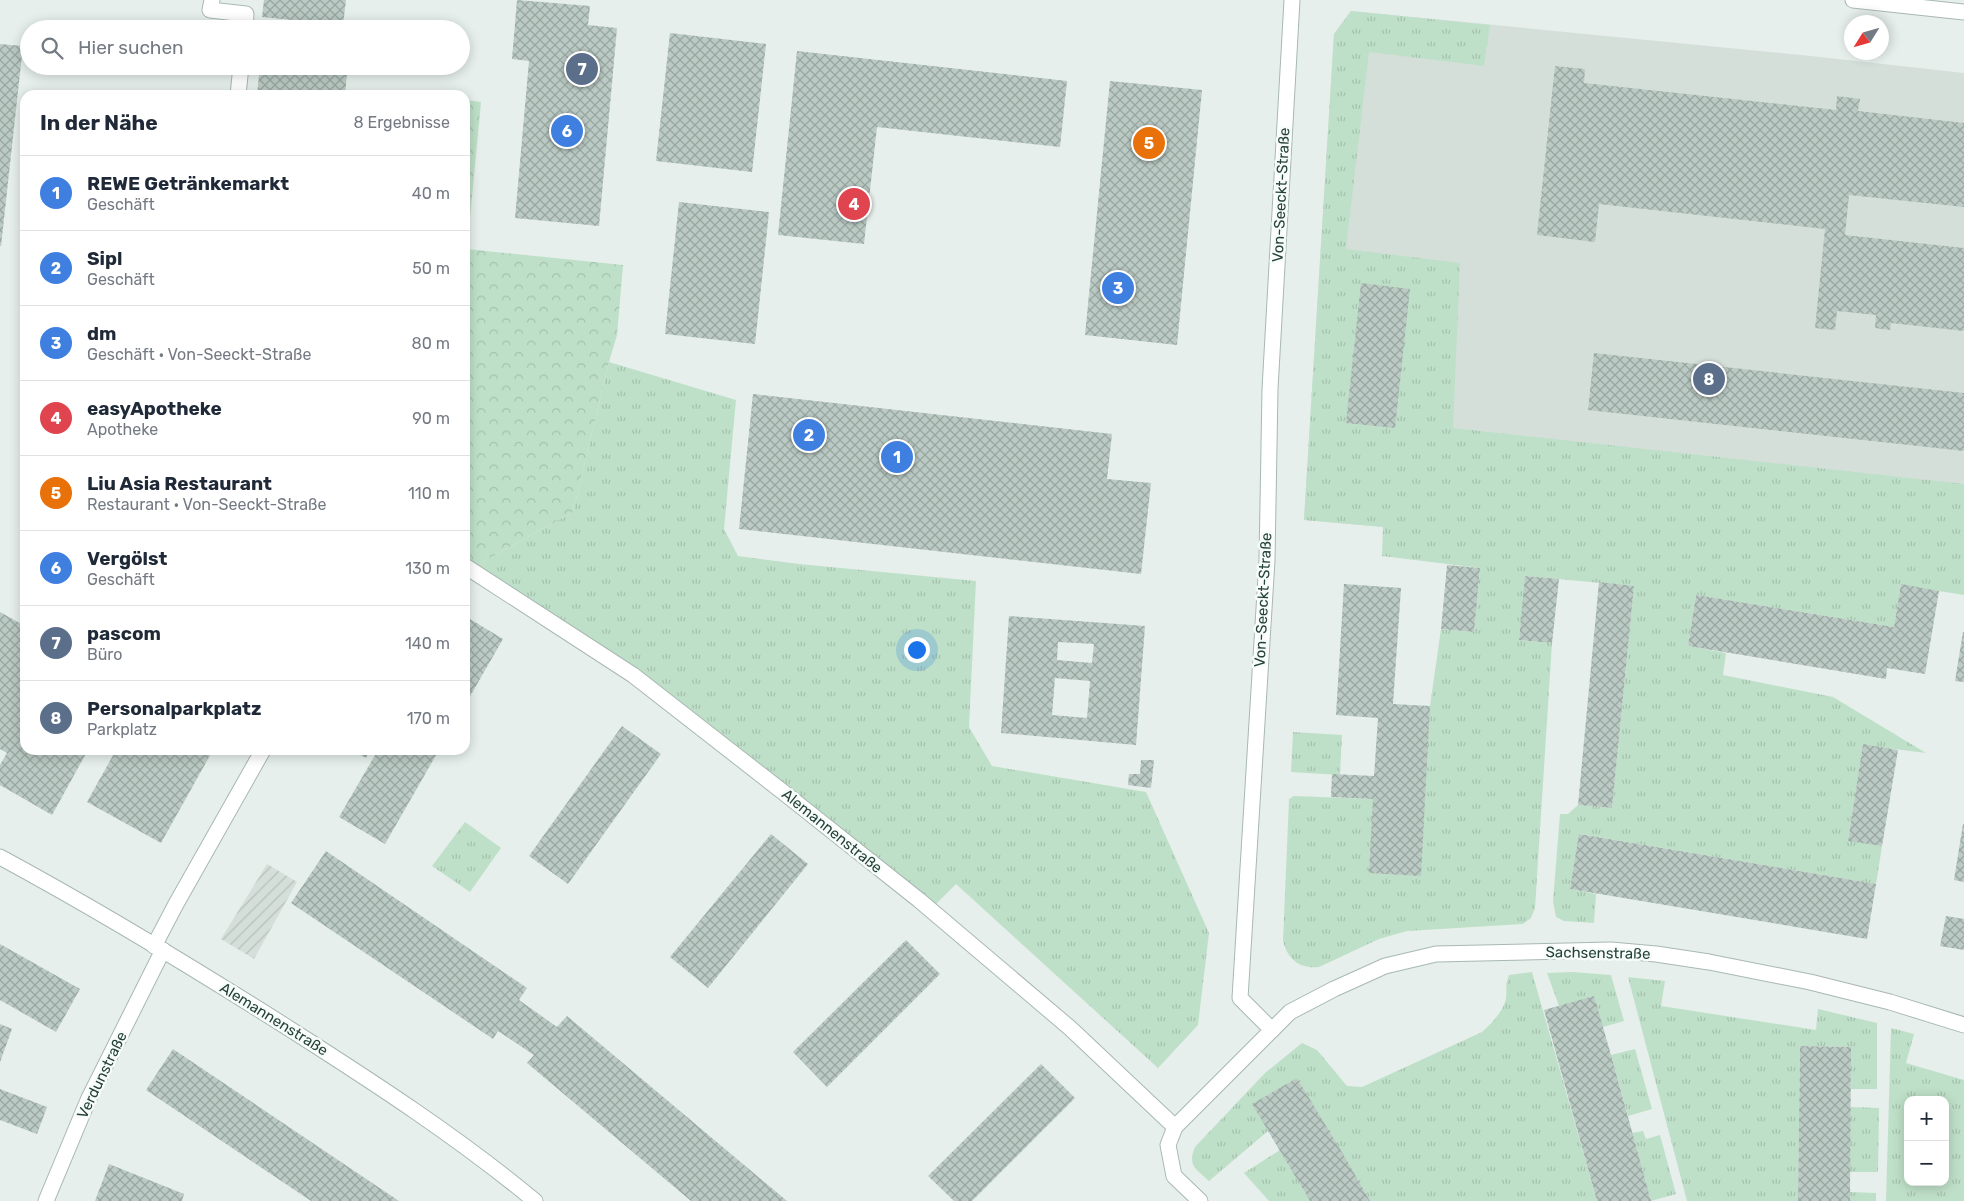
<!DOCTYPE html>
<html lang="de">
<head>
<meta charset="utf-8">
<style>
	:root { --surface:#fff; --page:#f2f2f3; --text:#1f2937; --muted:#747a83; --line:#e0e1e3; --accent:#111827 }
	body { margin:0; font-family:Rubik,sans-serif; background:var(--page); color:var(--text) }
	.controls { position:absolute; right:15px; bottom:15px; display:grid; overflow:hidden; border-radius:10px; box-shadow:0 2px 12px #0003 }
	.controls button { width:45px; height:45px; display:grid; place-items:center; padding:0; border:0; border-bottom:1px solid var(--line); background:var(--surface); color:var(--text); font:25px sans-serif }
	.compass { position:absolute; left:1844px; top:15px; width:45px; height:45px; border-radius:50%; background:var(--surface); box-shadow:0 2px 12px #0003; rotate:233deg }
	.you { position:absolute; left:916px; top:649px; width:18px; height:18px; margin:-12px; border:4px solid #fff; border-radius:50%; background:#1a73e8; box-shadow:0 0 0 8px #1a73e833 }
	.badge { display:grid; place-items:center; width:32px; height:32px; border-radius:50%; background:var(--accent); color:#fff; font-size:16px; font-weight:700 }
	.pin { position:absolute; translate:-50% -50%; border:2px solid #fff; box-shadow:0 1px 5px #0006 }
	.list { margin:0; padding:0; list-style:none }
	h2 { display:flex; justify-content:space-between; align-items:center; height:65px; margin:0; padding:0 20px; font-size:21px }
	h2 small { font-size:16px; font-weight:400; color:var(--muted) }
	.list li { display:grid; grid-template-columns:32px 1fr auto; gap:15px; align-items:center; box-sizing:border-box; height:75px; padding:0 20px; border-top:1px solid var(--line) }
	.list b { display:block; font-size:19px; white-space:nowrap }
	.list p { margin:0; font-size:16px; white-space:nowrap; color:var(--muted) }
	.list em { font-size:16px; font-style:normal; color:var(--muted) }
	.icon { flex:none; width:28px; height:28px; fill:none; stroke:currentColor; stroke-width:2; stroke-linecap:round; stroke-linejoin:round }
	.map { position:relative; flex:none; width:1964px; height:1201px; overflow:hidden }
	.search { position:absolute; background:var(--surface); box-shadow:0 2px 12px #0003; left:20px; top:20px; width:450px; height:55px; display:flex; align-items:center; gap:12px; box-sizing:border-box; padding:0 18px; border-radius:28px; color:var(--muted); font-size:19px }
	.panel { position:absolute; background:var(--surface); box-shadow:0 2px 12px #0003; left:20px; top:90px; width:450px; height:665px; border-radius:15px }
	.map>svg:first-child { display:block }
	.built { fill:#d4dfda }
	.industrial { fill:url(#industrial-furrows) }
	.grass { fill:url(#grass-tufts); fill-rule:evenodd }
	.forest { fill:url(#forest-crowns) }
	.building { fill:url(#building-cross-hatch); fill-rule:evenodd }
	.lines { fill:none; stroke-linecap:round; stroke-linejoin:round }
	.service-casing { stroke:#a8b8b2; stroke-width:17 }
	.minor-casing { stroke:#a8b8b2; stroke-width:17 }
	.tertiary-casing { stroke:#a8b8b2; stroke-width:17 }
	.service { stroke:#fff; stroke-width:15 }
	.minor { stroke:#fff; stroke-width:15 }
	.tertiary { stroke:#fff; stroke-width:15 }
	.labels { text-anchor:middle; stroke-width:5; stroke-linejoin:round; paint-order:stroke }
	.street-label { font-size:15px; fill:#24423a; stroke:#f7fbf9 }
</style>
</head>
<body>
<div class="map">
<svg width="1964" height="1201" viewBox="0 0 1964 1201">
	<defs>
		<pattern id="industrial-furrows" width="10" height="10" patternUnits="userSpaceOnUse" patternTransform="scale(1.25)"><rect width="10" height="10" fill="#d4dfda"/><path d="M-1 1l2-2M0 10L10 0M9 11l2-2" fill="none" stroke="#b6c1bc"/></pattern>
		<pattern id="grass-tufts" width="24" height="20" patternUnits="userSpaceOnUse" patternTransform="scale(1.25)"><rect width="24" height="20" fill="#bfe0c8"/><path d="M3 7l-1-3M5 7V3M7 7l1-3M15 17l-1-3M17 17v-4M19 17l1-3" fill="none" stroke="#a4c1ad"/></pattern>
		<pattern id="forest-crowns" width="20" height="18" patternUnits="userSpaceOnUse" patternTransform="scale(1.25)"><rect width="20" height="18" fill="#bfe0c8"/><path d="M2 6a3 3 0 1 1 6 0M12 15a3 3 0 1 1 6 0" fill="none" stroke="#a4c1ad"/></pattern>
		<pattern id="building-cross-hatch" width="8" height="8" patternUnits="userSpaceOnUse" patternTransform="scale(1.25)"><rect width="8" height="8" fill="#bbcac4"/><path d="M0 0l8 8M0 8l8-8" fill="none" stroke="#98a6a0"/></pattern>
	</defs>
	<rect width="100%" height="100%" fill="#e6efeb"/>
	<!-- built -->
	<polygon class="built" points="1351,11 1811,56 1964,73 1964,577 1304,520 1334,34"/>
	<!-- industrial -->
	<polygon class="industrial" points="267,864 297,882 254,959 221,939"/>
	<!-- grass -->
	<g class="grass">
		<path d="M1351,11L1490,25L1484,66L1369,52L1346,249L1460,263L1453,428L1964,484V595L1901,585L1894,627L1696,595L1688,646L1726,653L1723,675L1833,697L1926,753L1863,745L1848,840L1882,846L1876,884L1580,834L1570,889L1596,894L1594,923L1564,921L1556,917L1553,901L1560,814H1568L1578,805L1612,808L1634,586L1526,576L1519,640L1552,643L1535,908L1531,918L1523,924L1407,931L1379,939L1319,967C1300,969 1288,960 1283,941L1289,799L1294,796L1373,799L1430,706L1441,629L1474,632L1480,568L1382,556L1383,527L1304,520L1334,34Z"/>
		<polygon points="609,362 736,400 724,529 738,556 799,564 976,581 969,727 992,766 1146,792 1209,933 1198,1025 1158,1068 956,884 930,910 633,675 470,569 573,512"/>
		<polygon points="1293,732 1342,735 1340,775 1291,772"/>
		<polygon points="465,822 501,848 470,892 432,866"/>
		<path d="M1532,972L1597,1201H1370L1297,1078L1253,1104L1268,1131L1209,1181C1196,1169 1187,1166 1195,1147L1265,1073L1302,1043L1317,1050L1347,1086L1362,1087L1482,1032C1491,1024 1503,1012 1506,999C1507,989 1505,985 1509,975Z"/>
		<polygon points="1572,972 1611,975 1624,1021 1603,1027 1559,1006 1547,973"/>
		<polygon points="1628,977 1665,981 1661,1006 1816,1030 1818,1009 1877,1023 1877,1089 1851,1089 1851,1047 1800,1046 1798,1201 1687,1201"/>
		<path d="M1891,1028L1914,1034L1906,1063L1964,1080V1201H1886ZM1908,1100H1945V1182H1908Z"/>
		<polygon points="1635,1049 1652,1109 1628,1116 1611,1055"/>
		<polygon points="1850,1107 1879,1108 1878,1172 1850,1172"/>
		<polygon points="1643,1131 1646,1139 1660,1135 1676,1194 1651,1201 1632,1133"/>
		<polygon points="1280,1150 1310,1201 1269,1201 1244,1173"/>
		<polygon points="1850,1192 1876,1193 1876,1201 1850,1201"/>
	</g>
	<!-- forest -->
	<polygon class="forest" points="465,100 481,102 467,249 623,265 617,335 609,362 573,512 470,569 465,566"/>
	<!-- building -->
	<g class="building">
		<polygon points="264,0 346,0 343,25 262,17"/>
		<polygon points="517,0 590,6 588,25 617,28 599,226 515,218 529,61 512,59"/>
		<polygon points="670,33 766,44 752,172 656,161"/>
		<polygon points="0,44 23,46 1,246 0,246"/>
		<polygon points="797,51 1067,81 1060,147 877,127 864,244 778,235"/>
		<polygon points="260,66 287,66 347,73 345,95 257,95"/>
		<polygon points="1555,66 1585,69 1584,83 1836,110 1837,96 1860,99 1858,111 1964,123 1964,207 1849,195 1845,235 1964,248 1964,331 1891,323 1890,330 1875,328 1876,315 1837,311 1835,330 1815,328 1825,229 1599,204 1595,242 1537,235"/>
		<polygon points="1110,81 1202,90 1177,345 1085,335"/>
		<polygon points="679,202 769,212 755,344 665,334"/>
		<polygon points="1361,283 1410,289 1395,428 1346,423"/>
		<polygon points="1594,353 1964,393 1964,451 1588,410"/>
		<polygon points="753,394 1112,434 1107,479 1151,483 1141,574 739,529"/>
		<polygon points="1447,565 1480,568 1474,632 1441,629"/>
		<polygon points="1525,576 1559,579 1552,643 1519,640"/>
		<polygon points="1599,582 1634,586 1612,808 1578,805"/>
		<polygon points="1344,584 1401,588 1393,704 1430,706 1421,876 1369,873 1373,799 1331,797 1332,774 1374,776 1378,718 1336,715"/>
		<polygon points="1901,584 1939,591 1925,674 1887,668 1886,679 1688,646 1696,595 1894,627"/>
		<polygon points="0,612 25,626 25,750 88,750 52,815 0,785 0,765 7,753 0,749"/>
		<polygon points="465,616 503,639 465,705"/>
		<path d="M1009,616L1145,626L1136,745L1001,733ZM1058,642L1094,644L1092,663L1057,660ZM1055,678L1090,681L1087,718L1052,715Z"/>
		<polygon points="1963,632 1964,632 1964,682 1955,681"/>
		<polygon points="622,726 661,754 568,884 529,856"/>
		<polygon points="1863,744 1898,750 1882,846 1848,841"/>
		<polygon points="116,750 213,750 161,843 87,802"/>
		<polygon points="351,750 370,750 366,758"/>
		<polygon points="378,750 439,750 385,844 339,817"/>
		<polygon points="1141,760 1154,760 1151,788 1128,785 1129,774 1140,774"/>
		<polygon points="1963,824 1964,824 1964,882 1954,880"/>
		<polygon points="771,834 808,864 708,988 670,957"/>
		<polygon points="1579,834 1876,884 1867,939 1570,889"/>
		<polygon points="326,851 527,988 519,1000 557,1027 567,1016 787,1201 691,1201 527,1063 534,1055 498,1031 493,1039 291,903"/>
		<polygon points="1946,916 1964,919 1964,950 1940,946"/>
		<polygon points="906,940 940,974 827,1087 793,1052"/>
		<polygon points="0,944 80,989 56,1032 0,1000"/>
		<polygon points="1594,996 1611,1055 1651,1201 1597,1201 1544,1010"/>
		<polygon points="0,1024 12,1029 0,1062"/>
		<polygon points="1800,1046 1851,1047 1850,1201 1798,1201"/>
		<polygon points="173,1049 399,1201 311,1201 146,1090"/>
		<polygon points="1041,1064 1075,1098 972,1201 954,1201 928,1176"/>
		<polygon points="1297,1078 1343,1154 1370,1201 1310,1201 1298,1181 1252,1104"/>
		<polygon points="0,1089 47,1107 37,1134 0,1120"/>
		<polygon points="109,1164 184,1194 182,1201 95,1201"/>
	</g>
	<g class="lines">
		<defs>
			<g id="service">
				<polyline points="212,0 210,10 246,14 245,29"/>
				<polyline points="238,95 241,66"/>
				<polyline points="465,566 633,675 783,792 919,900 1070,1028 1175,1127"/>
				<polyline points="154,946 176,904 263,750"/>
				<polyline points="46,1201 89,1098 163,950"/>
			</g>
			<g id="minor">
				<path d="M0,857C100,911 197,970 293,1031C376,1084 459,1138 535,1201"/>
				<polyline points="1272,1030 1290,1012 1334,989 1385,966 1436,954 1611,950 1656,954 1709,962 1810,982 1890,1002 1964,1025"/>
				<polyline points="1200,1201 1174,1176 1168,1145 1175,1127 1272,1030 1240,998 1267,560 1270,389 1292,0"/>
			</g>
			<polyline id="tertiary" points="1853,0 1964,12"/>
		</defs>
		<!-- service casing -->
		<use href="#service" class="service-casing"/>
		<!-- minor casing -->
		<use href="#minor" class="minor-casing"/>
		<!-- tertiary casing -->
		<use href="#tertiary" class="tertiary-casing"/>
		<!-- service -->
		<use href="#service" class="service"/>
		<!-- minor -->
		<use href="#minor" class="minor"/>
		<!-- tertiary -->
		<use href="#tertiary" class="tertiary"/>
	</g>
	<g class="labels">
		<!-- street labels -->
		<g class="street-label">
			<text transform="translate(1281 195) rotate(-87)" y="5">Von-Seeckt-Straße</text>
			<text transform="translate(1263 600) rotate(-87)" y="5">Von-Seeckt-Straße</text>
			<text transform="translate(832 831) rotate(39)" y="5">Alemannenstraße</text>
			<text transform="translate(1598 953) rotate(1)" y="5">Sachsenstraße</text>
			<text transform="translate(274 1019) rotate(32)" y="5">Alemannenstraße</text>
			<text transform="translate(102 1075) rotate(-64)" y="5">Verdunstraße</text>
		</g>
	</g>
</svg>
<div class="controls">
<button>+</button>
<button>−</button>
</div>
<svg class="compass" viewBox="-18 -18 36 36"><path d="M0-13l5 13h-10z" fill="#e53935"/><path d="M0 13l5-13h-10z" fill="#747a83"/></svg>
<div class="you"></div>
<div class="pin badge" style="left:897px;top:457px;background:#3f7fe0">1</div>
<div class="pin badge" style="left:809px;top:435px;background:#3f7fe0">2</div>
<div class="pin badge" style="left:1118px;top:288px;background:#3f7fe0">3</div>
<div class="pin badge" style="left:854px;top:204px;background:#e0444e">4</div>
<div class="pin badge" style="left:1149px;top:143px;background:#e8710a">5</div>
<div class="pin badge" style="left:567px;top:131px;background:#3f7fe0">6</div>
<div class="pin badge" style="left:582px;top:69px;background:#5c6f8a">7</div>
<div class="pin badge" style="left:1709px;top:379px;background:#5c6f8a">8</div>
<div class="search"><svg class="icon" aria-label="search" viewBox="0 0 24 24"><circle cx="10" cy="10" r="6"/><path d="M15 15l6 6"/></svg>Hier suchen</div>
<section class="panel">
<h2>In der Nähe<small>8 Ergebnisse</small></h2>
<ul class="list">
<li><span class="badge" style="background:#3f7fe0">1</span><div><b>REWE Getränkemarkt</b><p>Geschäft</p></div><em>40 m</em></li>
<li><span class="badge" style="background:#3f7fe0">2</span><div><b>Sipl</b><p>Geschäft</p></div><em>50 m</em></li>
<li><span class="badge" style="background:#3f7fe0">3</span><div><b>dm</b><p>Geschäft · Von-Seeckt-Straße</p></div><em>80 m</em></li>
<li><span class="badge" style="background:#e0444e">4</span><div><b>easyApotheke</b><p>Apotheke</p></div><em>90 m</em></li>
<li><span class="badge" style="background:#e8710a">5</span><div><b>Liu Asia Restaurant</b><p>Restaurant · Von-Seeckt-Straße</p></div><em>110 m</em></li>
<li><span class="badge" style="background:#3f7fe0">6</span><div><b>Vergölst</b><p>Geschäft</p></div><em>130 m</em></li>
<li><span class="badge" style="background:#5c6f8a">7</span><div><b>pascom</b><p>Büro</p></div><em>140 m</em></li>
<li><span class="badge" style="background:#5c6f8a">8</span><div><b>Personalparkplatz</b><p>Parkplatz</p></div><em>170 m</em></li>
</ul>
</section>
</div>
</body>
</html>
